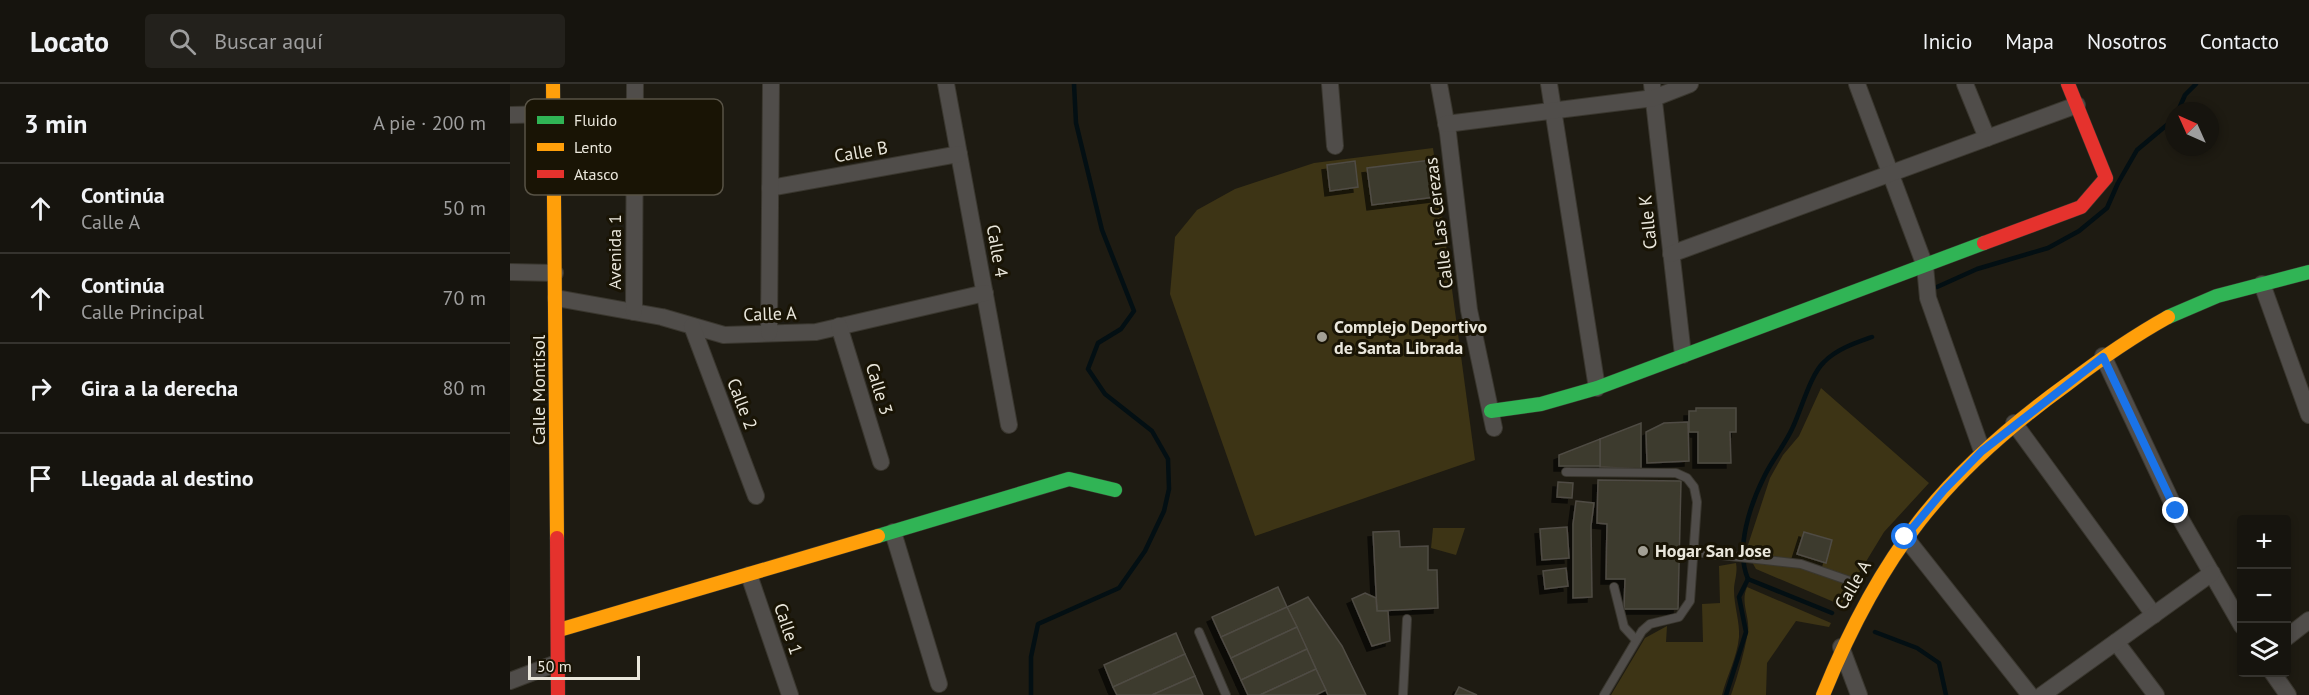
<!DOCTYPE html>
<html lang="es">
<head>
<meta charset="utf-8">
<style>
	:root { --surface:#16140e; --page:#23211c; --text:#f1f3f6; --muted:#9e9e9e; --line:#35332e }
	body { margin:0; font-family:"PT Sans",sans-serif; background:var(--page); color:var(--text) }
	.controls { position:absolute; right:18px; bottom:18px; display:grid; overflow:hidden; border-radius:6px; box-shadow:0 3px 9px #0003 }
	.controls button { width:54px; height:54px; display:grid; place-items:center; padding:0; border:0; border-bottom:2px solid var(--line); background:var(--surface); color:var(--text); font:30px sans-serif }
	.compass { position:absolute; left:1655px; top:18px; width:54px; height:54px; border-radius:50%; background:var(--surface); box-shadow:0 3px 9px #0003; rotate:315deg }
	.scale { position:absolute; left:18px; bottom:15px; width:112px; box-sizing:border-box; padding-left:6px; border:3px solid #eae7dc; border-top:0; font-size:16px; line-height:21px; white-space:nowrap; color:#eae7dc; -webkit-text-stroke:4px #191405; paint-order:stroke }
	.stop { position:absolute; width:18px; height:18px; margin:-14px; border:4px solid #1a73e8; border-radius:50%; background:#fff }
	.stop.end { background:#1a73e8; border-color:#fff; box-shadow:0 2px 6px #0008 }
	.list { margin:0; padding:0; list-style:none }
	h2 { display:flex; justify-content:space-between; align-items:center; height:78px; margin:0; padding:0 24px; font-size:26px }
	h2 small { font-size:20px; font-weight:400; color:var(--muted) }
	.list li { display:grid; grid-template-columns:39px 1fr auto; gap:18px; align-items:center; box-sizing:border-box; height:90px; padding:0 24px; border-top:2px solid var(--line) }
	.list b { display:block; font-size:22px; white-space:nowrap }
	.list p { margin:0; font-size:20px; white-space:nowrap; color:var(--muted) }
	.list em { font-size:20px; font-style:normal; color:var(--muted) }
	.icon { flex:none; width:33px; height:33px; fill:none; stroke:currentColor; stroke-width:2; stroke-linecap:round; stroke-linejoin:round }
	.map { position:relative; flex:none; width:1799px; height:611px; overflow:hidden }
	header { display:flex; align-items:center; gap:36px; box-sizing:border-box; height:84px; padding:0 30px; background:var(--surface); border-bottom:2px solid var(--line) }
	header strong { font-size:28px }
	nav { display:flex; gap:33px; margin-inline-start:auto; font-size:21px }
	.search { width:420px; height:54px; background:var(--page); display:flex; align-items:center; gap:15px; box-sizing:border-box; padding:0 21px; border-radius:6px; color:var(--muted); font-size:22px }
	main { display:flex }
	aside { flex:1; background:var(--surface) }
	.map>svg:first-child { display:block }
	.green { fill:#3d3415 }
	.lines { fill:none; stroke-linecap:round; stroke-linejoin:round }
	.stream { stroke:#030f13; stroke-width:4.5 }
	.building { fill:#3e3a2d; stroke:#4f4c44; stroke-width:1.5; filter:url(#shadow) }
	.lane-casing { stroke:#3a372f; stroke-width:10 }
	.street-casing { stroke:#3a372f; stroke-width:18 }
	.fast-casing { stroke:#3a372f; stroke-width:15 }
	.slow-casing { stroke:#3a372f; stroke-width:15 }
	.jam-casing { stroke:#3a372f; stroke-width:15 }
	.lane { stroke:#504d4a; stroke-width:8 }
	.street { stroke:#504d4a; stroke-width:16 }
	.fast { stroke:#30b455; stroke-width:14 }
	.slow { stroke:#ff9f0a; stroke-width:14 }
	.jam { stroke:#e5322d; stroke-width:14 }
	.route { stroke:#1a73e8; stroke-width:8 }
	.poi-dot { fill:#a3a095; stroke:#191405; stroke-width:2 }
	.labels { text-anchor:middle; stroke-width:6; stroke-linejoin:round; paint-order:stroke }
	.street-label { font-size:18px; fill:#eae7dc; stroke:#191405 }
	.poi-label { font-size:18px; font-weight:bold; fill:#eae7dc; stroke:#191405; text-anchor:start }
	.key { fill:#191405; stroke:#585346; stroke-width:1.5 }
	.key-label { font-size:16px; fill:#eae7dc }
</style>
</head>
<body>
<header>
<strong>Locato</strong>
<div class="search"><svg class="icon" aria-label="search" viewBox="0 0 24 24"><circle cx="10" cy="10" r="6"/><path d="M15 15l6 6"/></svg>Buscar aquí</div>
<nav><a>Inicio</a><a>Mapa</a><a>Nosotros</a><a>Contacto</a></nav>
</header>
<main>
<aside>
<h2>3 min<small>A pie · 200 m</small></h2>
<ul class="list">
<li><svg class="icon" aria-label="ahead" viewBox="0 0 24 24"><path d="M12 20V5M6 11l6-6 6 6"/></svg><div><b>Continúa</b><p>Calle A</p></div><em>50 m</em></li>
<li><svg class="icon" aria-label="ahead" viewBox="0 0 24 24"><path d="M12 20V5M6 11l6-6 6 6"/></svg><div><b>Continúa</b><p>Calle Principal</p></div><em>70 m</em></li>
<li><svg class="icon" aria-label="right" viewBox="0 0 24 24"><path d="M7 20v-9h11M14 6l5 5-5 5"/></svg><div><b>Gira a la derecha</b></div><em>80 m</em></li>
<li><svg class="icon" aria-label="arrive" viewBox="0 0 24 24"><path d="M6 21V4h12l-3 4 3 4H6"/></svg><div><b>Llegada al destino</b></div></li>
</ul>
</aside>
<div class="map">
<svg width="1799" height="611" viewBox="0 0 1799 611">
	<defs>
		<filter id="shadow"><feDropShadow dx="-5" dy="5" stdDeviation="0" flood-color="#0009"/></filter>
	</defs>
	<rect width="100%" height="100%" fill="#1e1b12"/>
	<!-- green -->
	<g class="green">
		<polygon points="923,64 965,376 745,452 660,210 665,153 687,126 725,105 804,79"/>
		<polygon points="1311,304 1419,399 1374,448 1346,494 1289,477 1236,467 1260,394 1273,371 1289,352"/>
		<polygon points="923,444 955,444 946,471 921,464"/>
		<path d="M1242,478C1274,482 1315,481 1339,505L1331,521L1246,485Z"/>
		<path d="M1226,479C1228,489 1224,497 1224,506C1224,522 1230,538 1229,553C1227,574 1217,591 1212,611H1101L1135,554L1157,542L1156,558H1193L1192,520L1210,519L1209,482Z"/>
		<path d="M1237,503L1321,539L1319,543L1286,537L1257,579L1256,611H1221C1228,591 1234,569 1238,548C1240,532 1230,519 1237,503Z"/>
	</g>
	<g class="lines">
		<!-- stream -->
		<g class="stream">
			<polyline points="1668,27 1675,11 1686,0"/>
			<polyline points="1427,203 1467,185 1538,164 1569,147 1597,124 1608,99 1627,66 1664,35"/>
			<path d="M1322,529L1238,495C1225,465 1240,421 1254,393C1262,376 1274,362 1282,345C1291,327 1300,291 1314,278C1327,265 1345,259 1362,253"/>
			<polyline points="1365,548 1407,564 1429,579 1436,611"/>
			<polyline points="521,611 521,573 528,540 609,504 635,467 654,427 659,405 658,375 642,347 595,310 578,285 588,259 611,245 624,227 592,146 566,39 564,0"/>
			<polyline points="1216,611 1236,548 1229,513 1238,495"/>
		</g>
	</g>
	<!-- building -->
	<g class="building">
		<polygon points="921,76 925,113 862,121 857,84"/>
		<polygon points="845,77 848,103 820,107 817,81"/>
		<polygon points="1186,324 1226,324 1226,348 1220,348 1221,379 1188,379 1188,348 1179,348 1179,327 1186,327"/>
		<polygon points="1178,338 1179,377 1137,379 1136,348 1154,339"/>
		<polygon points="1131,339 1131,385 1090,383 1090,355"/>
		<polygon points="1090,355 1090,382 1049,382 1049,371"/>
		<polygon points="1088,396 1171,397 1168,525 1114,525 1115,495 1096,495 1097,440 1087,439"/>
		<polygon points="1048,398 1063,399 1062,414 1047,413"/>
		<polygon points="1066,417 1084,419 1081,442 1082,513 1063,514 1063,440"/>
		<polygon points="1057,443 1059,474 1032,476 1030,445"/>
		<polygon points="889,447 890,463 918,462 918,486 927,486 928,524 867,527 863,448"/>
		<polygon points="1294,448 1322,456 1316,479 1287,470"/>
		<polygon points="1056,484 1058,502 1035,505 1033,487"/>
		<polygon points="768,503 777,523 711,553 702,533"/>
		<polygon points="855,509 866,514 867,527 878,527 880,557 862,562 842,515"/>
		<polygon points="798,513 832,562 856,611 818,611 777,523"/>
		<polygon points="777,523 787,543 721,574 711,553"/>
		<polygon points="787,543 797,565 731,596 721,574"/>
		<polygon points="666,549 675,570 603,603 594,581"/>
		<polygon points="797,565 806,585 750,611 738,611 731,596"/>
		<polygon points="675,570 685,592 642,611 607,611 603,603"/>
		<polygon points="806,585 816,606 806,611 750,611"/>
		<polygon points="685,592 693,611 642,611"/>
		<polygon points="949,603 960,608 967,611 945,611"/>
	</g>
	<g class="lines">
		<defs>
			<g id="lane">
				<polyline points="1056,388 1166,389 1177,394 1184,403 1187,418 1180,517 1169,533 1140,540 1132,547 1094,611"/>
				<polyline points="1185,468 1291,480 1340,497"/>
				<polyline points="1104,503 1114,543 1126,556"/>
				<polyline points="689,548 716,611"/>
				<polyline points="893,611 897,535"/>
			</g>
			<g id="street">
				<polyline points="436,0 499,341"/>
				<polyline points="820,0 825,62"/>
				<polyline points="929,0 938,49 959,226 984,344"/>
				<polyline points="1039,0 1087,304"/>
				<polyline points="1142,0 1173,271"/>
				<polyline points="1347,0 1415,182 1418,214 1472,367"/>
				<polyline points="1455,0 1477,54"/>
				<polyline points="0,31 44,30"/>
				<polyline points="936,40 1144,14 1180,0"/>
				<polyline points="260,104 449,70"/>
				<polyline points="1161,170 1567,21"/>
				<polyline points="0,188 45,189"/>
				<polyline points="1752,200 1799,331"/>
				<polyline points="46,214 152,233 214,251 306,248 475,209"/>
				<polyline points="124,228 125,0"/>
				<polyline points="182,242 246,412"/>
				<polyline points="329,242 371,378"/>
				<polyline points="259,249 261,0"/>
				<polyline points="1593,272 1666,427 1732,542"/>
				<polyline points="1504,339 1644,531"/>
				<polyline points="383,448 429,600"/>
				<polyline points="1395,453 1520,611"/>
				<polyline points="239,491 280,611"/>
				<polyline points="1776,554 1799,536"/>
				<polyline points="1606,558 1646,611"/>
				<polyline points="1331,563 1349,611"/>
				<polyline points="1762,588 1778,611"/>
				<polyline points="0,597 47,579"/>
				<polyline points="1532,611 1702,489"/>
			</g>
			<g id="fast">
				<polyline points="1658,233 1707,212 1799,188"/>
				<polyline points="981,327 1031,320 1087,304 1474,159"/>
				<polyline points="368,452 559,395 605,406"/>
			</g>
			<g id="slow">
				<polyline points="43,0 47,454"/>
				<polyline points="49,546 368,452"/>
				<path d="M1313,611C1370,470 1433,390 1556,301C1589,276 1622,253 1658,233"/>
			</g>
			<g id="jam">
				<polyline points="1474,159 1571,123 1596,94 1558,0"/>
				<polyline points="47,454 48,611"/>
			</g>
		</defs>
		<!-- lane casing -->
		<use href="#lane" class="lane-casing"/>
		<!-- street casing -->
		<use href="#street" class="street-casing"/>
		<!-- fast casing -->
		<use href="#fast" class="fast-casing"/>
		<!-- slow casing -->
		<use href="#slow" class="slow-casing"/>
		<!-- jam casing -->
		<use href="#jam" class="jam-casing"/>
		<!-- lane -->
		<use href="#lane" class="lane"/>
		<!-- street -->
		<use href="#street" class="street"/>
		<!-- fast -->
		<use href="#fast" class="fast"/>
		<!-- slow -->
		<use href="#slow" class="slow"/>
		<!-- jam -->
		<use href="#jam" class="jam"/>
	</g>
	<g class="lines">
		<!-- route -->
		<polyline class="route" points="1395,453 1434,406 1472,367 1593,273 1666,427"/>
	</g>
	<!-- markers -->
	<g class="poi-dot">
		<circle cx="812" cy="253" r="6"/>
		<circle cx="1133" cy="467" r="6"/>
	</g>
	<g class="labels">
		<!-- street labels -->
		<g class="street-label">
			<text transform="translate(351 68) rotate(-10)" y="6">Calle B</text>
			<text transform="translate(1138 138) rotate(-96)" y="6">Calle K</text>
			<text transform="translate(929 139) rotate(-97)" y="6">Calle Las Cerezas</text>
			<text transform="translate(487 167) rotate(80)" y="6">Calle 4</text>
			<text transform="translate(105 168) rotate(-90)" y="6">Avenida 1</text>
			<text transform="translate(260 230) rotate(-2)" y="6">Calle A</text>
			<text transform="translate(369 305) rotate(73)" y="6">Calle 3</text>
			<text transform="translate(29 306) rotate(-90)" y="6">Calle Montisol</text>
			<text transform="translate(232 320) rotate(69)" y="6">Calle 2</text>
			<text transform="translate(1343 501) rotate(-60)" y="6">Calle A</text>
			<text transform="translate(278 545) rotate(71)" y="6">Calle 1</text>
		</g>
		<!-- poi labels -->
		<g class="poi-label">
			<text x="824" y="249">Complejo Deportivo<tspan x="824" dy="21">de Santa Librada</tspan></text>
			<text x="1145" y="473">Hogar San Jose</text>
		</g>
	</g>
	<!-- legend -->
	<rect x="15" y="15" width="198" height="96" rx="9" class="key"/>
	<rect x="27" y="32" width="27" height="8" fill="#30b455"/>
	<rect x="27" y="59" width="27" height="8" fill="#ff9f0a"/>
	<rect x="27" y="86" width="27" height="8" fill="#e5322d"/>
	<g class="key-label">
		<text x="64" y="42">Fluido</text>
		<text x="64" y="69">Lento</text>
		<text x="64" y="96">Atasco</text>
	</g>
</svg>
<div class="controls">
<button>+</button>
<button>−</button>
<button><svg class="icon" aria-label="layers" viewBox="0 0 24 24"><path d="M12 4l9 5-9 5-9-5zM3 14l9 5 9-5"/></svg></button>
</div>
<svg class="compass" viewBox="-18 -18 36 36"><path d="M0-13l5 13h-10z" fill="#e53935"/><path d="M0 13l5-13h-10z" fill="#9e9e9e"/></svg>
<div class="scale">50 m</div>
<div class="stop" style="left:1395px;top:453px"></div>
<div class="stop end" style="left:1666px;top:427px"></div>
</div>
</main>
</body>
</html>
